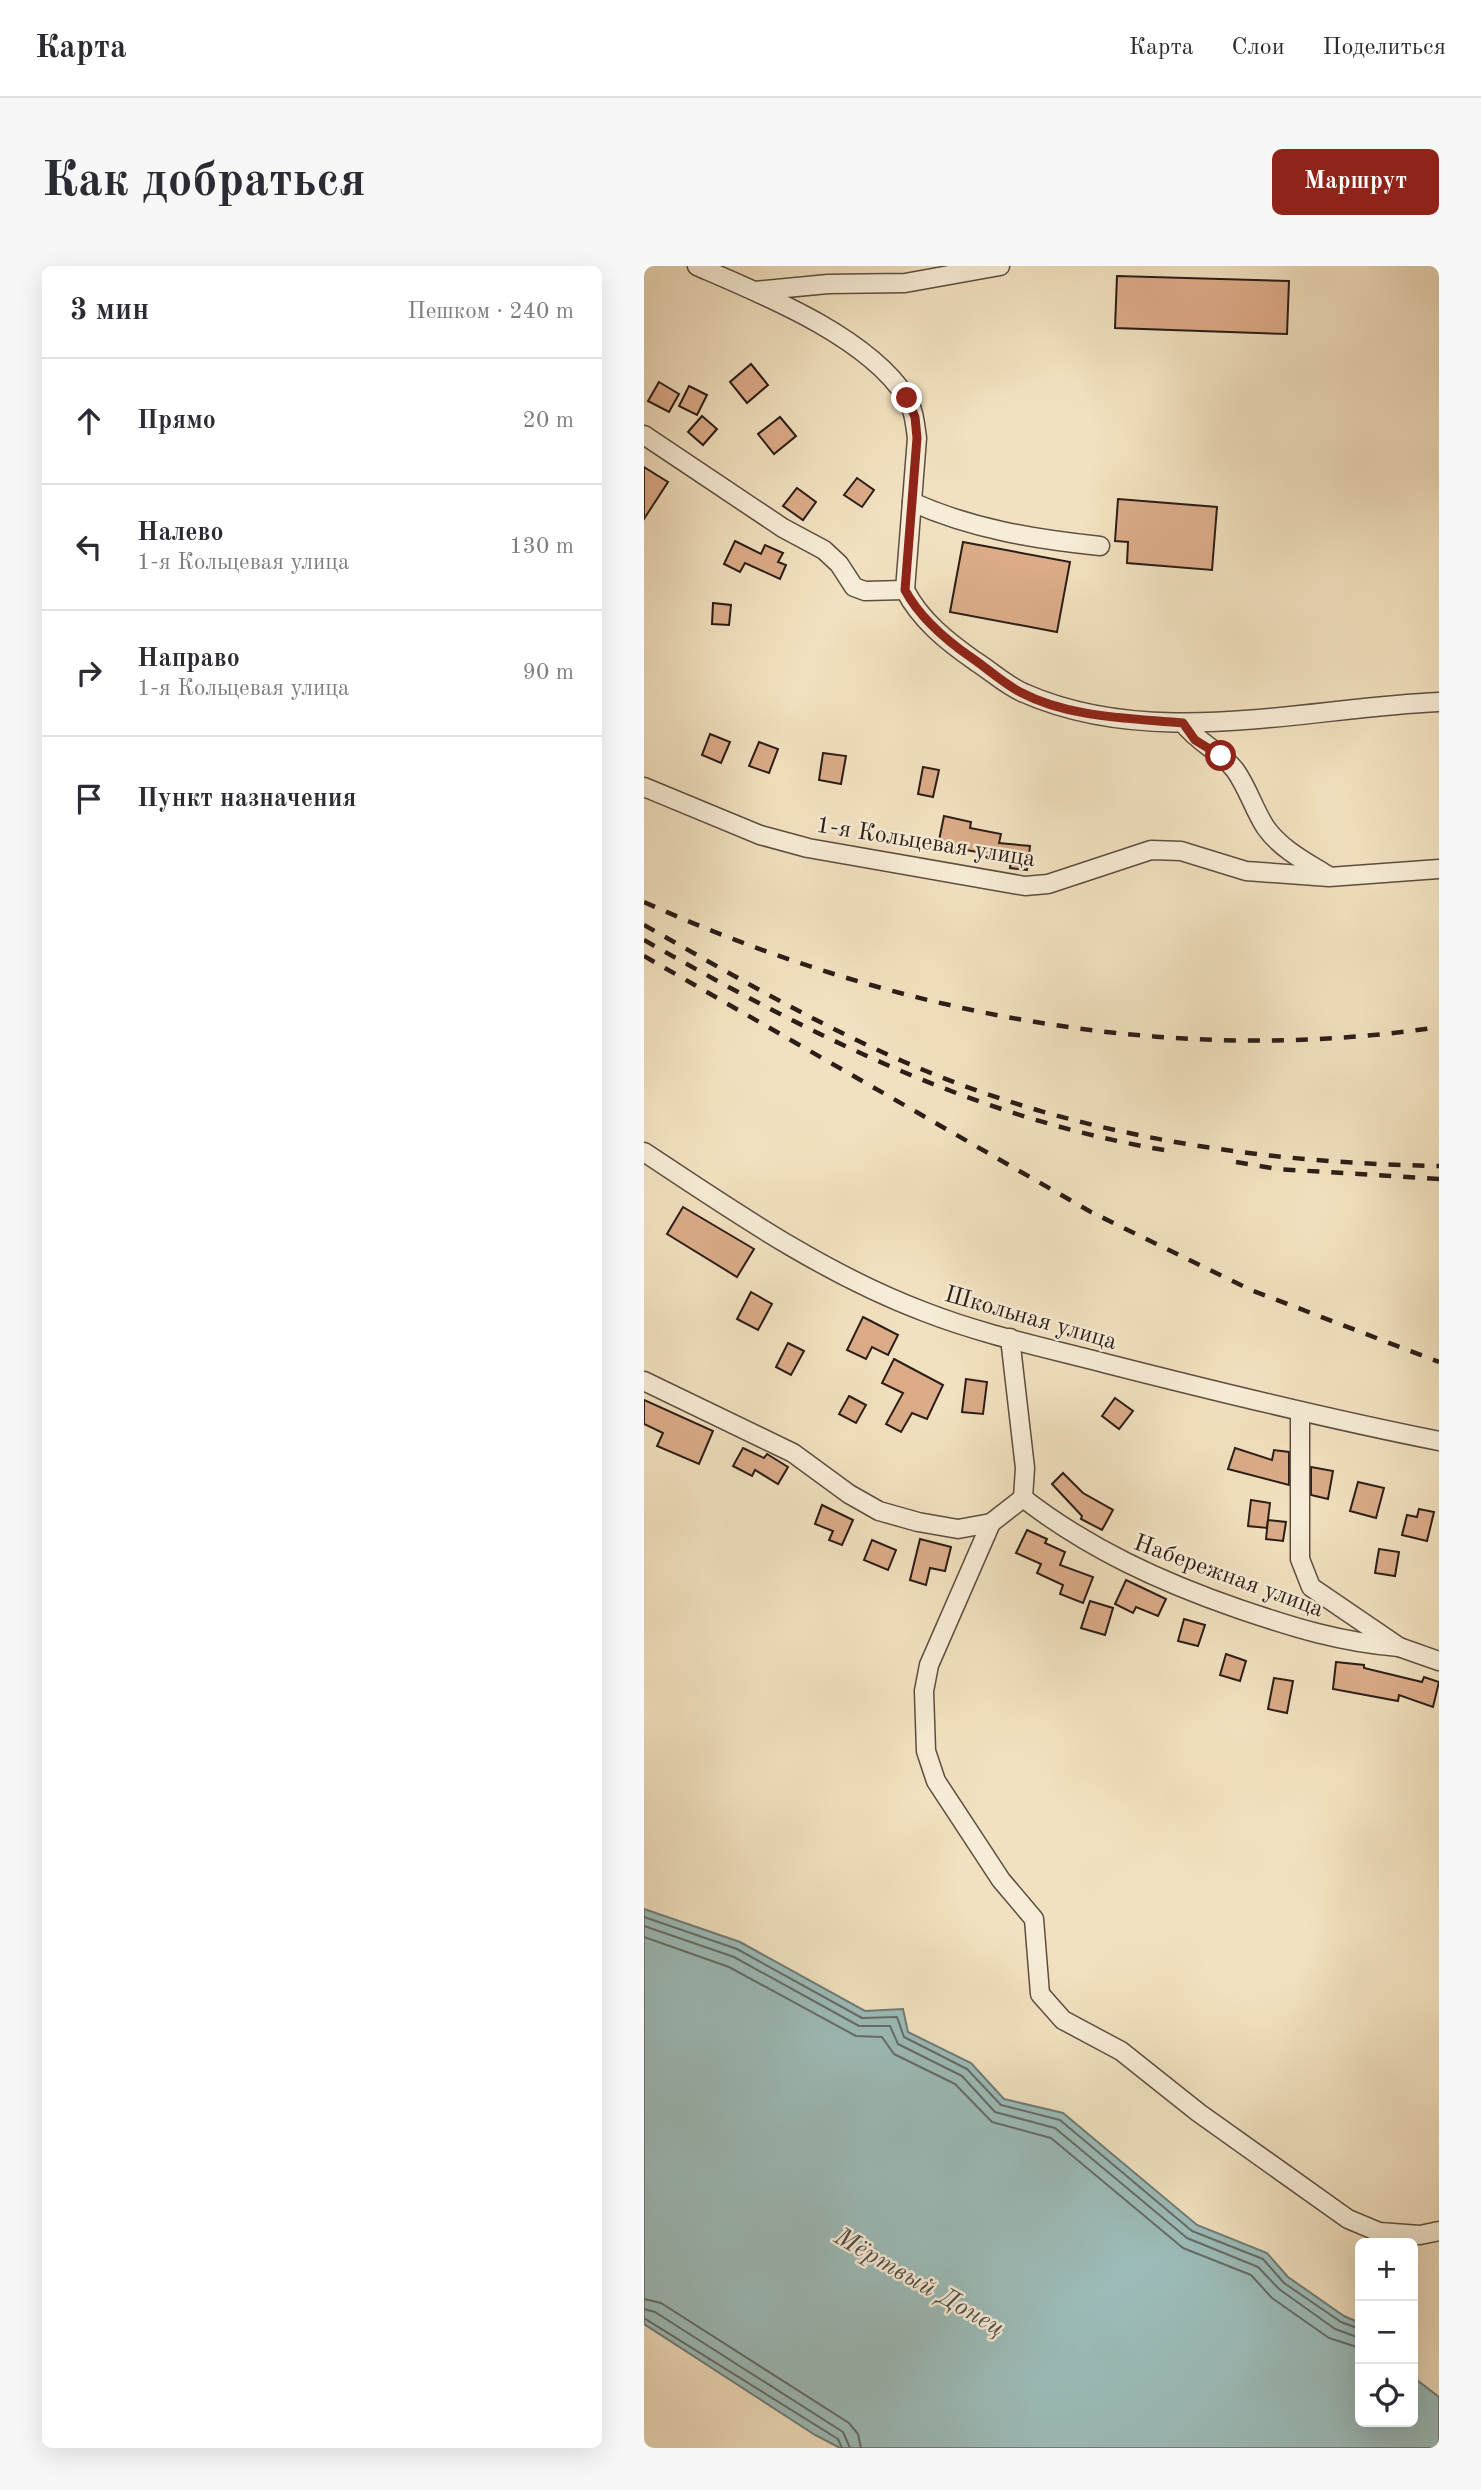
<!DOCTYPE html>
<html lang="ru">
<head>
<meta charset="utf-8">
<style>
	:root { --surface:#fff; --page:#f7f7f7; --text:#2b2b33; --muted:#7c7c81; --line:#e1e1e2; --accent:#8f2418 }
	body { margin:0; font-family:"Old Standard TT",serif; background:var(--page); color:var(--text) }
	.controls { position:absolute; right:21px; bottom:21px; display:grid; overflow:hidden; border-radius:10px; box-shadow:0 7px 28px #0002 }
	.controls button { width:63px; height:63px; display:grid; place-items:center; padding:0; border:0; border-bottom:2px solid var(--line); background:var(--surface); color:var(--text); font:35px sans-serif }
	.stop { position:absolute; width:21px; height:21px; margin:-16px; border:5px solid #8f2418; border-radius:50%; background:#fff }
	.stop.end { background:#8f2418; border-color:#fff; box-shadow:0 2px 7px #0008 }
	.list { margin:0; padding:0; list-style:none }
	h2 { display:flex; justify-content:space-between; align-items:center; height:91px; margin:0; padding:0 28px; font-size:30px }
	h2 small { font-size:23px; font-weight:400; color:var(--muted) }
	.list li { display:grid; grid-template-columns:46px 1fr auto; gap:21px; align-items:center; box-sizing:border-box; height:126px; padding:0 28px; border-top:2px solid var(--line) }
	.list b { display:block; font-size:26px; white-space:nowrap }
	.list p { margin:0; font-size:23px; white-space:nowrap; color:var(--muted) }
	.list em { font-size:23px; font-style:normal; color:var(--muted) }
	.icon { flex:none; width:38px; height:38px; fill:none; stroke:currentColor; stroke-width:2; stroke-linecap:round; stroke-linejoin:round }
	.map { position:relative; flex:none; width:795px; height:2182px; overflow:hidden; border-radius:10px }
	header { display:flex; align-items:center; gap:42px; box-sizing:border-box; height:98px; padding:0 35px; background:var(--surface); border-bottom:2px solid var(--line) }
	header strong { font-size:33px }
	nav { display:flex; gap:38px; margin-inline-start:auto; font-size:24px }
	.intro { display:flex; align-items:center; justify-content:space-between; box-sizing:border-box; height:168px; padding:0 42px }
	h1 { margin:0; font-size:49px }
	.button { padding:18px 32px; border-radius:10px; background:var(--accent); color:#fff; font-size:24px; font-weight:700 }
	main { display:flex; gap:42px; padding:0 42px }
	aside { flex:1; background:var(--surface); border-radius:10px; box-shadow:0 7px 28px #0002 }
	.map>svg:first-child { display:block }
	.water { fill:#9cbcb9; stroke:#6f7c78; stroke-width:2 }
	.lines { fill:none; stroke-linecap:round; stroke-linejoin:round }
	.shore { stroke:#646c68; stroke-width:2 }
	.building { fill:#dcac89; stroke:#2b1d17; stroke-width:2 }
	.minor-casing { stroke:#5d4e41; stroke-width:21 }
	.minor { stroke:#f7ecd6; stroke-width:18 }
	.rail { stroke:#2b1d17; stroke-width:4.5; stroke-dasharray:12 12; stroke-linecap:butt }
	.route { stroke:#8f2418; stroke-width:9 }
	.labels { text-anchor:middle; stroke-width:5; stroke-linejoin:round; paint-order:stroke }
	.street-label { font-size:24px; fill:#2b1d17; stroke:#f7ecd6 }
	.water-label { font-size:26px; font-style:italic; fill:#4d4d48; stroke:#f7ecd6 }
</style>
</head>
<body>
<header>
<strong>Карта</strong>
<nav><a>Карта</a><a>Слои</a><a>Поделиться</a></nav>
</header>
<div class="intro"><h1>Как добраться</h1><a class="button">Маршрут</a></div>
<main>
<aside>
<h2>3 мин<small>Пешком · 240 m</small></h2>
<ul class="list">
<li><svg class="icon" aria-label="ahead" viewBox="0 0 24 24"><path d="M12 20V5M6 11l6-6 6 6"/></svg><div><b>Прямо</b></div><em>20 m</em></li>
<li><svg class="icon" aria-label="left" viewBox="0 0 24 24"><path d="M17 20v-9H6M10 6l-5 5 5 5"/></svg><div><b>Налево</b><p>1-я Кольцевая улица</p></div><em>130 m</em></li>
<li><svg class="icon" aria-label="right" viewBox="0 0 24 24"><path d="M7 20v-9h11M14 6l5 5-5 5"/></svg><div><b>Направо</b><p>1-я Кольцевая улица</p></div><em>90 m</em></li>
<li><svg class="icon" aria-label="arrive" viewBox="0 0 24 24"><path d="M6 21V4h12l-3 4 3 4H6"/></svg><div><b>Пункт назначения</b></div></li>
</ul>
</aside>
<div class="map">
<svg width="795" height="2182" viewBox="0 0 795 2182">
	<rect width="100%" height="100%" fill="#f2e1c0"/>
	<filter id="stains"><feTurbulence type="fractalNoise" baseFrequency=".00286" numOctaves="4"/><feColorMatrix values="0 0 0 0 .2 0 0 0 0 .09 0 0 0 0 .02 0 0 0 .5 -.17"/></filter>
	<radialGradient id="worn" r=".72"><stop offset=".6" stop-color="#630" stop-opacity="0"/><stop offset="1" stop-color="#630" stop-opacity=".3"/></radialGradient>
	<!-- water -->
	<polygon class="water" points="0,1643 96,1676 221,1745 259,1743 264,1766 327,1797 360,1833 419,1847 553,1959 623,1987 644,2011 700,2050 716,2057 716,2156 769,2156 769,2111 795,2131 795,2182 196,2182 171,2169 0,2058"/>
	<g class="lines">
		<!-- shore -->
		<g class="shore">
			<polyline points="0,1651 93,1683 218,1752 253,1751 260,1771 323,1803 357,1839 416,1854 548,1965 619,1993 640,2017 697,2056 716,2063"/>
			<polyline points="0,1660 90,1691 215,1760 246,1760 254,1778 318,1810 351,1846 411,1862 543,1972 614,2001 635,2023 691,2063 716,2072"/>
			<polyline points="0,1671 85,1701 212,1770 238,1771 250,1788 311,1818 348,1856 407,1872 539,1982 607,2009 628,2032 685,2072 716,2082"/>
			<polyline points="0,2033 17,2037 205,2157 214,2168 217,2182"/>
			<polyline points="0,2043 11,2046 199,2166 206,2182"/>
			<polyline points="0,2052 194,2173 198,2182"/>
		</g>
	</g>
	<!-- building -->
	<g class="building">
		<polygon points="473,10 645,15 643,68 471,62"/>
		<polygon points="107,98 124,119 103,137 86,116"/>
		<polygon points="15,116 35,128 25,146 4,135"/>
		<polygon points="45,120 63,129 53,149 35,140"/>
		<polygon points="58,150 73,163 59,179 44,166"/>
		<polygon points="136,151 152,170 130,188 114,168"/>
		<polygon points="0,201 24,216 0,253"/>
		<polygon points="213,212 230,224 218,241 200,229"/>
		<polygon points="153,222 172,236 159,254 139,240"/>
		<polygon points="474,233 573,241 568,304 483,297 484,276 471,275"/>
		<polygon points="91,275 117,288 121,279 139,287 134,296 142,299 136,313 101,297 96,306 80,298"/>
		<polygon points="319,276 426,296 413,366 306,346"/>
		<polygon points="69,337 87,339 85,359 68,358"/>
		<polygon points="66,468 86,476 77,497 58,489"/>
		<polygon points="115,476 134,483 125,507 105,500"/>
		<polygon points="179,487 202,490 197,518 175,514"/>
		<polygon points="279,501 295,504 289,531 274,528"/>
		<polygon points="300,550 327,556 326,562 357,568 355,577 386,580 383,604 366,602 367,592 294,579"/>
		<polygon points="39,941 110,983 93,1011 23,968"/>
		<polygon points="107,1026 128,1038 114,1064 93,1053"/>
		<polygon points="219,1051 254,1069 244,1089 228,1081 222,1093 203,1084"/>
		<polygon points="144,1077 160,1085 147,1109 132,1101"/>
		<polygon points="250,1093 299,1119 283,1153 268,1147 257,1166 242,1158 259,1127 238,1117"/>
		<polygon points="322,1113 343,1116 339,1148 318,1146"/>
		<polygon points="205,1130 222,1139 212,1157 195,1148"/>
		<polygon points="471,1132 489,1145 475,1163 458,1150"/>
		<polygon points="0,1134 69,1165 55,1198 13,1180 19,1167 0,1158"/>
		<polygon points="99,1182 120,1192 123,1188 144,1201 134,1218 111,1204 108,1210 89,1200"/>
		<polygon points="591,1182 628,1194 630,1184 645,1186 645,1219 584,1203"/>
		<polygon points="667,1201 689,1205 684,1233 667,1229"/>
		<polygon points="419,1207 439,1227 469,1244 458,1264 437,1253 438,1250 408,1218"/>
		<polygon points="714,1216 740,1222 732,1252 706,1245"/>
		<polygon points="607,1234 626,1237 623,1262 604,1260"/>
		<polygon points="178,1239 209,1254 198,1279 185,1274 189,1265 171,1258"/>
		<polygon points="775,1243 790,1246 783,1275 758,1269 763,1249 773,1251"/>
		<polygon points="624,1254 642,1256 639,1275 622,1273"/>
		<polygon points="383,1264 403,1273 401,1277 421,1286 416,1299 449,1311 439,1337 416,1328 419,1319 393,1307 397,1298 372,1287"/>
		<polygon points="276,1273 307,1281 301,1305 286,1302 282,1319 266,1314"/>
		<polygon points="228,1274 252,1284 244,1304 220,1294"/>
		<polygon points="735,1283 755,1286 751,1310 731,1307"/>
		<polygon points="482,1314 522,1333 514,1350 492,1341 489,1347 471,1338"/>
		<polygon points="446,1335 469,1342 461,1369 437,1362"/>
		<polygon points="540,1353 561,1359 554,1380 534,1375"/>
		<polygon points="582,1388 602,1395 596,1415 576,1409"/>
		<polygon points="692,1396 720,1399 720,1402 778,1416 780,1411 795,1416 789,1441 755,1429 754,1435 689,1423"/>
		<polygon points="630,1412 649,1415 643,1447 624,1443"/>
	</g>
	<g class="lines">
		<defs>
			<g id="minor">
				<path d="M53,0C118,28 223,70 262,131C270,143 271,158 273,172L261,324C276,354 304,376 331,395C347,405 363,420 380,427C509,484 660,442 795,436"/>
				<polyline points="111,25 184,18 261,17 356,0"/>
				<polyline points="0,169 139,262 180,284 195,298 210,321 221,325 261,324"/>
				<path d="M268,236C328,263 390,273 456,280"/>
				<path d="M539,457C554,477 576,485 591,504C604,522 610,544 622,562C637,583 662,596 683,609"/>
				<polyline points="0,521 116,569 164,582 381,620 404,618 507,584 537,585 602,605 685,611 795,603"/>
				<path d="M0,886C89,945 180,1008 281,1046C340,1069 403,1082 464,1098C574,1126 684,1153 795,1175"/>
				<polyline points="366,1072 381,1202 379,1232"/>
				<polyline points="0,1115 149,1187 205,1228 235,1245 274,1256 314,1263 347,1257 379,1232"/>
				<polyline points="656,1148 656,1293 667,1321 755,1381 795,1395"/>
				<path d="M379,1232C445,1283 517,1316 595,1343C651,1362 696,1376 755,1381"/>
				<polyline points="347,1257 285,1399 280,1425 282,1485 292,1515 357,1614 390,1653 396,1728 419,1754 477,1785 555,1847 704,1953 735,1966 776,1969 795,1965"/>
			</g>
		</defs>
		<!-- minor casing -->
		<use href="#minor" class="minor-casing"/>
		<!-- minor -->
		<use href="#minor" class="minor"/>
		<!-- rail -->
		<g class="rail">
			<path d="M0,636C247,747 524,802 795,761"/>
			<path d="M0,659C92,711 184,765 282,805C444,872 621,897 795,900"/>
			<path d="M0,674C169,770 332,853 526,885"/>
			<polyline points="0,690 447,946 607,1024 795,1096"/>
			<polyline points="592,896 633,903 795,913"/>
		</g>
	</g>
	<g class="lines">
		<!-- route -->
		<path class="route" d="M263,132L271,151L273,172L261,324C276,352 302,374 328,392C344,403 359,417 376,426C425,452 485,452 539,457L551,474L577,490"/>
	</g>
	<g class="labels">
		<!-- street labels -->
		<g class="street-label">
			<text transform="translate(282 575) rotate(9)" y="8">1-я Кольцевая улица</text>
			<text transform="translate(387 1051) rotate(16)" y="8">Школьная улица</text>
			<text transform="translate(585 1309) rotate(20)" y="8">Набережная улица</text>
		</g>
		<!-- water labels -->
		<g class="water-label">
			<text transform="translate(276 2015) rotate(30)" y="9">Мёртвый Донец</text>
		</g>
	</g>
	<rect width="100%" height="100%" filter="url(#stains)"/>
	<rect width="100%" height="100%" fill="url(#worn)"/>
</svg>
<div class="controls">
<button>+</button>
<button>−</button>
<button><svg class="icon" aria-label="locate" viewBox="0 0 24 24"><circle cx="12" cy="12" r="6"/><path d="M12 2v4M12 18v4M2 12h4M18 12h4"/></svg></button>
</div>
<div class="stop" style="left:577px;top:490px"></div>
<div class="stop end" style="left:263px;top:132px"></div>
</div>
</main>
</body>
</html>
